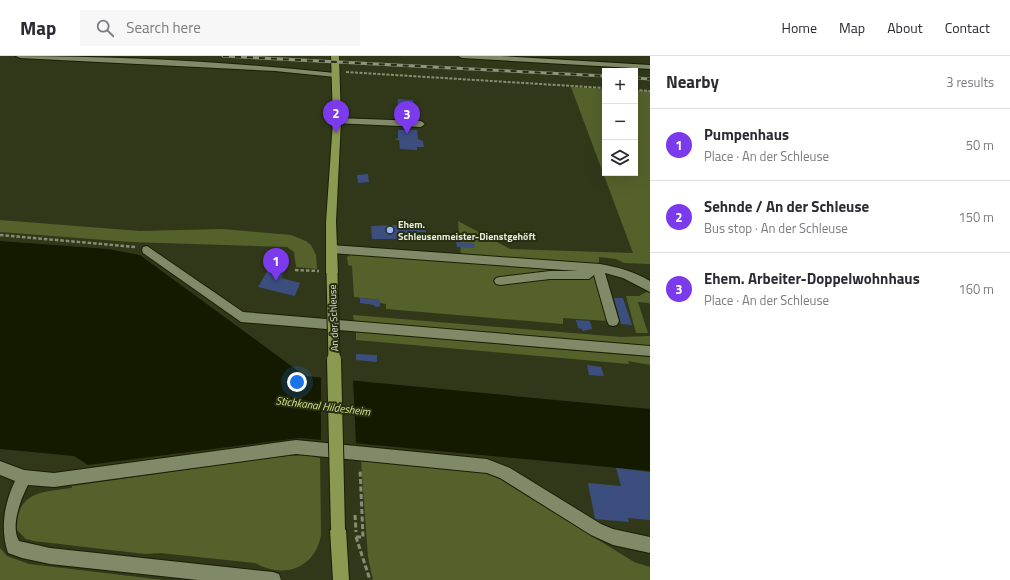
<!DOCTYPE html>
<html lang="en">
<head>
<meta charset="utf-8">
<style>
	:root { --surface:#fff; --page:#f7f7f7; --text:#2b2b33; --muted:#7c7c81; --line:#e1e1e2; --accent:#7c3aed }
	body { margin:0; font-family:"Titillium Web",sans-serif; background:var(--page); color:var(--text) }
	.controls { position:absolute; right:12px; top:12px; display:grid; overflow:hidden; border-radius:0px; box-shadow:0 4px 16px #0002 }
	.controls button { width:36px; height:36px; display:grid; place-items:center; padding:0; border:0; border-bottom:1px solid var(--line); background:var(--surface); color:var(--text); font:20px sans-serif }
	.you { position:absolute; left:297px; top:326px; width:14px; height:14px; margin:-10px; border:3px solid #fff; border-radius:50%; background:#1a73e8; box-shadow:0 0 0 6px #1a73e833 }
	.badge { display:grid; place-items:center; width:26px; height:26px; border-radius:50%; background:var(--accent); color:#fff; font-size:13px; font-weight:700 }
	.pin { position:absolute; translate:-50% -33px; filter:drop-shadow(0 1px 2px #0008) }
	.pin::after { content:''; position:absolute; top:21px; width:14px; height:12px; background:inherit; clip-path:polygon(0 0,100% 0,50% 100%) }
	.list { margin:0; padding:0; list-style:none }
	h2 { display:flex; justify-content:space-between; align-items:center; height:52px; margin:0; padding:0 16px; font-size:17px }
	h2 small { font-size:13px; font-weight:400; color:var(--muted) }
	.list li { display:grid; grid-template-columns:26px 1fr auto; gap:12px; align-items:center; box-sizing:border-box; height:72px; padding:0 16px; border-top:1px solid var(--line) }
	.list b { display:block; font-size:15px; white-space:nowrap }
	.list p { margin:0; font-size:13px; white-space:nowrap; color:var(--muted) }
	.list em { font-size:13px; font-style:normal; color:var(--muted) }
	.icon { flex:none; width:22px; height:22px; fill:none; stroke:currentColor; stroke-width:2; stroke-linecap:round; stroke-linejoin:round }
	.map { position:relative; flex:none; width:650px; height:524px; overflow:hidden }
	header { display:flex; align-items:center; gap:24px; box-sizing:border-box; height:56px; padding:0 20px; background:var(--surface); border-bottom:1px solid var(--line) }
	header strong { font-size:19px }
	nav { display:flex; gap:22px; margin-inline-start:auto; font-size:14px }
	.search { width:280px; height:36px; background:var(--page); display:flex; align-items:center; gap:10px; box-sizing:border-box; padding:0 14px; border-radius:0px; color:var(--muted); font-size:15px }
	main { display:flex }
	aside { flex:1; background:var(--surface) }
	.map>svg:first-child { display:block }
	.green { fill:#55612b }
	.water { fill:#141a00 }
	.pier { fill:#31381a }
	.building { fill:#3b4e7e }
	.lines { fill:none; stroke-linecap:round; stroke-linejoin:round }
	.minor-casing { stroke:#191f03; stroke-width:2 }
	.major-casing { stroke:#191f03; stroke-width:2 }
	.path-far2 { stroke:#878d75; stroke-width:2; stroke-dasharray:3 1.5; stroke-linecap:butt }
	.path-far1 { stroke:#878d75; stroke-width:2.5; stroke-dasharray:3.5 2; stroke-linecap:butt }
	.path { stroke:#878d75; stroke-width:3; stroke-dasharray:5 2.5; stroke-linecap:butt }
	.minor { fill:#808968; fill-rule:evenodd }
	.major { fill:#8a9a51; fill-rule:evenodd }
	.rail-casing { stroke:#8f957e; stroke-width:3 }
	.rail { stroke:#272d10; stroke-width:2; stroke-dasharray:6; stroke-linecap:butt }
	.major-bridge-far1-casing { stroke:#191f03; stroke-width:13; stroke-linecap:butt }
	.major-bridge-casing { stroke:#191f03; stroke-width:16; stroke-linecap:butt }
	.path-bridge { stroke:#878d75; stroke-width:3; stroke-dasharray:5 2.5; stroke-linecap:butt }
	.major-bridge-far1 { stroke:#8a9a51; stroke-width:11 }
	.major-bridge { stroke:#8a9a51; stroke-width:14 }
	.poi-dot { fill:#97b6fd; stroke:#272d10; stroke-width:1.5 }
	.labels { text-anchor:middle; stroke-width:4; stroke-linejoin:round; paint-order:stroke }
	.poi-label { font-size:10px; font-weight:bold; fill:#e5ead9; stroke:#272d10; text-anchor:start }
	.street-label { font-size:10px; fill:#e5ead9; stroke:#272d10 }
	.water-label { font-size:11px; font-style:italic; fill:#d0e58e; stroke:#272d10 }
</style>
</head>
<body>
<header>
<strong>Map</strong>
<div class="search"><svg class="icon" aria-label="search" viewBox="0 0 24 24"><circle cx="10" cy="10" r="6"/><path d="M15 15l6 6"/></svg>Search here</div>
<nav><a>Home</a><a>Map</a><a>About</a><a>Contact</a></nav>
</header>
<main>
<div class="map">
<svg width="650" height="524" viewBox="0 0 650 524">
	<rect width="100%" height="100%" fill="#31381a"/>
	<!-- green -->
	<g class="green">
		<polygon points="571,31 605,33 605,117 635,117 635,34 650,35 650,208 624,207 616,203 599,201 599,206 596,208 461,199 458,165 510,193 633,197"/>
		<polygon points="0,164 140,175 223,173 291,179 306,185 311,189 316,199 317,213 296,211 294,196 287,191 131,186 0,176"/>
		<polygon points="351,198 595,216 608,265 563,262 563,268 386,253 386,248 380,247 380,244 354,241 352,210 348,209 347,201"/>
		<polygon points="648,235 650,237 650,249 649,247 638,246 648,277 636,277 626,240 639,240"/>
		<polygon points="353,259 621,281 650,280 650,290 354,265"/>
		<polygon points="356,276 650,301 650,309 628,305 629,308 356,284"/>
		<path d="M308,399L320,402L321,479C315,513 283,523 255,507L160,497L145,498L34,485L26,483L17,474C16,436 41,436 72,432V430L282,400Z"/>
		<polygon points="361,405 393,406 485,417 495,420 634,506 650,511 650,524 373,524 368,501"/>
		<polygon points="0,492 7,500 29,508 164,524 0,524"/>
	</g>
	<!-- water -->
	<polygon class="water" points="0,185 108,193 140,199 305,320 650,353 650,415 300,382 88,409 74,400 0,393"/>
	<!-- pier -->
	<polygon class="pier" points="321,320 353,323 356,389 321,386"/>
	<!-- building -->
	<g class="building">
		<polygon points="398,43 413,44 416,61 397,61"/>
		<polygon points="398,74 417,74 418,83 423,85 424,91 417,91 417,94 400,93 399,84 395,84 398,82"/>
		<polygon points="368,118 369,126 358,127 357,119"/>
		<polygon points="396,169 425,171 426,176 418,176 418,179 397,178 397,183 372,183 371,170"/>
		<polygon points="456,186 474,187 475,192 457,191"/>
		<polygon points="272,207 287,210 281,222 300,227 295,240 258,231"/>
		<polygon points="360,242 380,244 380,249 379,251 374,250 374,249 360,247"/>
		<polygon points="614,242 623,242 632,269 621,268"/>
		<polygon points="576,264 590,265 592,273 582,275 582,273 578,272"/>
		<polygon points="356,298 377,299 377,306 356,304"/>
		<polygon points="587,309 601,311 604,320 589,319"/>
		<polygon points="616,412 650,416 650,464 628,462 629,466 595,463 588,427 621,430"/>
	</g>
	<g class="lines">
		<defs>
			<g id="minor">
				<path d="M16,0C122,0 229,6 335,17L339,19L335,21L275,15L20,2Z"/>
				<polygon points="458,0 501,0 650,9 650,13 462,2"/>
				<polygon points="337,62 421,65 425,68 421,71 334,67 333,65"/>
				<path d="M331,189L600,208C618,211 635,216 650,225V236L623,222L605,217L619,265L617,269L613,270L609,269L607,265L594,219L589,223H550L500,229L496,228L494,225L496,222L500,221L550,215H578L331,197L326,193Z"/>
				<polygon points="147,190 243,256 650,290 650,300 241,266 143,197 142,194 143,191"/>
				<path d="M296,384L487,403L510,412L601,468L613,473L650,481V497L613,489L591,479L500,422L487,417L296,398L54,431L28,429C21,443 10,470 19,485L50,492L273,516L279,518L281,524H198L50,508L22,502L8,497C0,473 4,448 15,425L0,419V405L24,414L54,417Z"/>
			</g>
			<g id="major">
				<polygon points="331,0 339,0 341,65 336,166 338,217 336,220 328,220 326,217 326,166 333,65"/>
				<polygon points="338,466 343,469 346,474 349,524 333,524 330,474 333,469"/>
			</g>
		</defs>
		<!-- minor casing -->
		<use href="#minor" class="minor-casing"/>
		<!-- major casing -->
		<use href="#major" class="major-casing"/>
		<!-- path-far2 -->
		<g class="path-far2">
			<polyline points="346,16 605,32"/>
			<polyline points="635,34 650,35"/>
		</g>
		<!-- path-far1 -->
		<g class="path-far1">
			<polyline points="0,179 135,191"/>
			<polyline points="295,214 319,215"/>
		</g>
		<!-- path -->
		<g class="path">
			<polyline points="356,481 363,481 360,413"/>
			<polyline points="356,481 370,524"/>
		</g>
		<!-- minor -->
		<use href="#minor" class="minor"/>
		<!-- major -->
		<use href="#major" class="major"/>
		<defs>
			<g id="rail">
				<polyline points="223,0 605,20"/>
				<polyline points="635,22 650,23"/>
			</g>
		</defs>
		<!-- rail casing -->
		<use href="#rail" class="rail-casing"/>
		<!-- rail -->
		<use href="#rail" class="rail"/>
		<defs>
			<polyline id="major-bridge-far1" points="332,217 334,304"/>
			<polyline id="major-bridge" points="334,303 338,474"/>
		</defs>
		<!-- major-bridge-far1 casing -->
		<use href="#major-bridge-far1" class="major-bridge-far1-casing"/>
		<!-- major-bridge casing -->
		<use href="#major-bridge" class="major-bridge-casing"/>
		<!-- path-bridge -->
		<polyline class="path-bridge" points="355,459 356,476"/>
		<!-- major-bridge-far1 -->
		<use href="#major-bridge-far1" class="major-bridge-far1"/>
		<!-- major-bridge -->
		<use href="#major-bridge" class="major-bridge"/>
	</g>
	<!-- markers -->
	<circle class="poi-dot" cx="390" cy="174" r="4"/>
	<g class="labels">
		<!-- poi labels -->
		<g class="poi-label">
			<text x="398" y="172">Ehem.<tspan x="398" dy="12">Schleusenmeister-Dienstgehöft</tspan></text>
		</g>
		<!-- street labels -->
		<g class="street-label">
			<text transform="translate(333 262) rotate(-92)" y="4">An der Schleuse</text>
		</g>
		<!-- water labels -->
		<g class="water-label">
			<text transform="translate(323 350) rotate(7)" y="4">Stichkanal Hildesheim</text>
		</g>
	</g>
</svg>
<div class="controls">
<button>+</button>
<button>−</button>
<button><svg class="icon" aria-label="layers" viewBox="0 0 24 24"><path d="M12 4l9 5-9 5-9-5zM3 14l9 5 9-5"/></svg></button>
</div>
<div class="you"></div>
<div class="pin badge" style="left:276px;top:225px">1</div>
<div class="pin badge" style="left:336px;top:77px">2</div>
<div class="pin badge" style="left:407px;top:78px">3</div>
</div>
<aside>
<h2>Nearby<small>3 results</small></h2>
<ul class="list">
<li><span class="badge">1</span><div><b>Pumpenhaus</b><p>Place · An der Schleuse</p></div><em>50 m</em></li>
<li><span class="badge">2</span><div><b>Sehnde / An der Schleuse</b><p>Bus stop · An der Schleuse</p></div><em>150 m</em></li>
<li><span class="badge">3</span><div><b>Ehem. Arbeiter-Doppelwohnhaus</b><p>Place · An der Schleuse</p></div><em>160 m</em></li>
</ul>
</aside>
</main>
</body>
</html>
